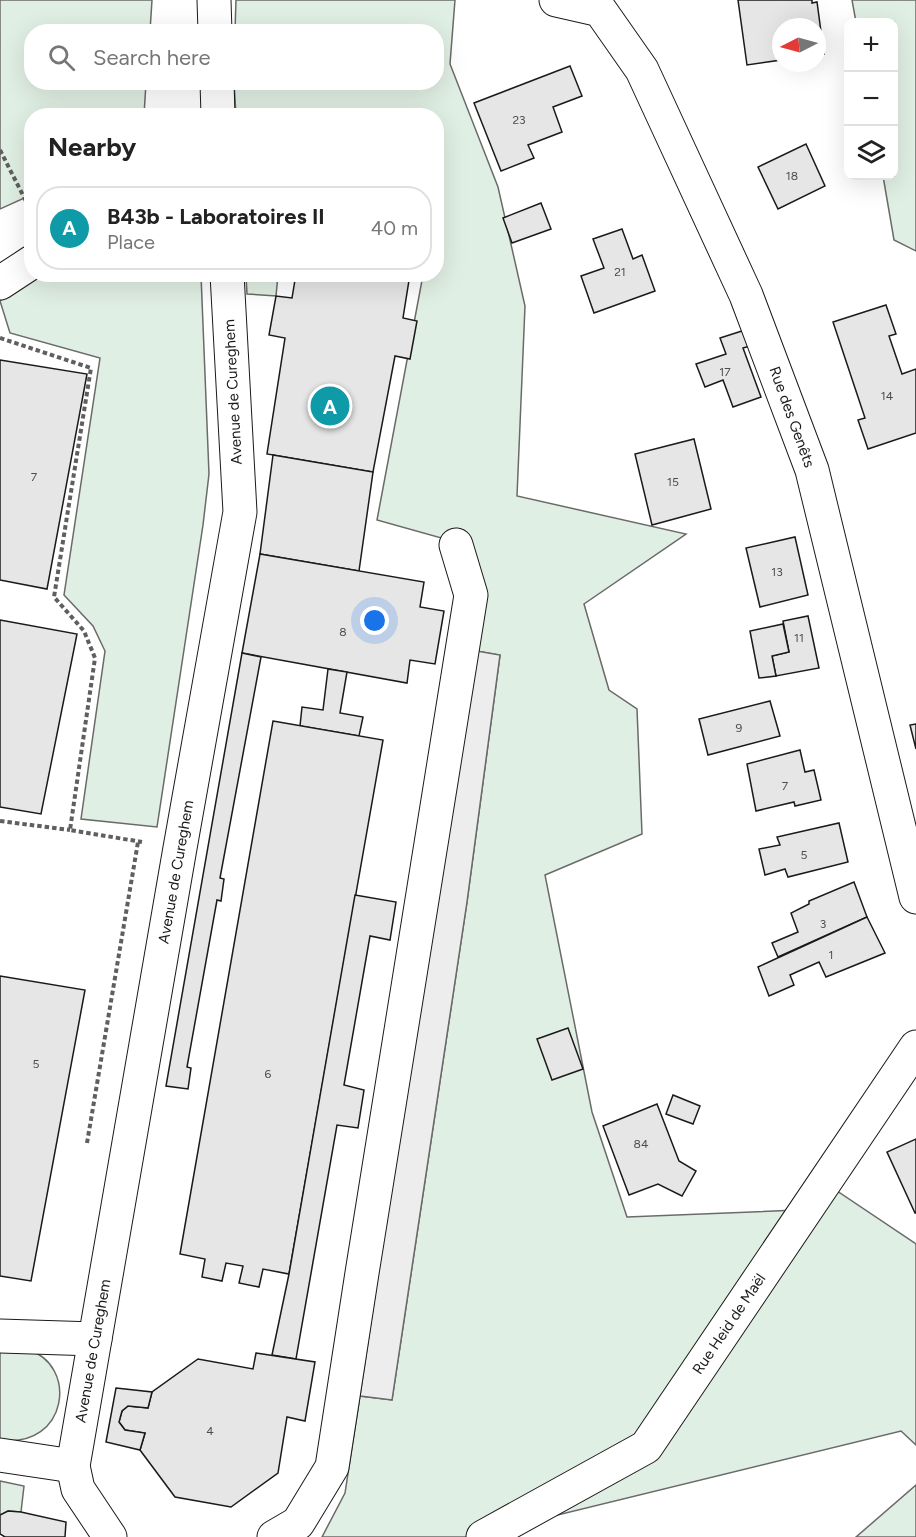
<!DOCTYPE html>
<html lang="en">
<head>
<meta charset="utf-8">
<style>
	:root { --surface:#fff; --page:#f2f2f2; --text:#222; --muted:#767676; --line:#e0e0e0; --accent:#b45309 }
	body { margin:0; font-family:Figtree,sans-serif; background:var(--page); color:var(--text) }
	.controls { position:absolute; right:18px; top:18px; display:grid; overflow:hidden; border-radius:12px; box-shadow:0 6px 24px #0002 }
	.controls button { width:54px; height:54px; display:grid; place-items:center; padding:0; border:0; border-bottom:2px solid var(--line); background:var(--surface); color:var(--text); font:30px sans-serif }
	.compass { position:absolute; left:772px; top:18px; width:54px; height:54px; border-radius:50%; background:var(--surface); box-shadow:0 6px 24px #0002; rotate:264deg }
	.you { position:absolute; left:375px; top:621px; width:21px; height:21px; margin:-15px; border:4px solid #fff; border-radius:50%; background:#1a73e8; box-shadow:0 0 0 9px #1a73e833 }
	.badge { display:grid; place-items:center; width:39px; height:39px; border-radius:50%; background:var(--accent); color:#fff; font-size:20px; font-weight:700 }
	.pin { position:absolute; translate:-50% -50%; border:3px solid #fff; box-shadow:0 2px 6px #0006 }
	.list { margin:0; padding:0; list-style:none }
	h2 { display:flex; justify-content:space-between; align-items:center; height:78px; margin:0; padding:0 24px; font-size:26px }
	h2 small { font-size:20px; font-weight:400; color:var(--muted) }
	.list li { display:grid; grid-template-columns:39px 1fr auto; gap:18px; align-items:center; box-sizing:border-box; height:84px; margin:0 12px 12px; padding:0 12px; border:2px solid var(--line); border-radius:24px }
	.list b { display:block; font-size:22px; white-space:nowrap }
	.list p { margin:0; font-size:20px; white-space:nowrap; color:var(--muted) }
	.list em { font-size:20px; font-style:normal; color:var(--muted) }
	.icon { flex:none; width:33px; height:33px; fill:none; stroke:currentColor; stroke-width:2; stroke-linecap:round; stroke-linejoin:round }
	.map { position:relative; flex:none; width:916px; height:1537px; overflow:hidden }
	.search { position:absolute; background:var(--surface); box-shadow:0 6px 24px #0002; left:24px; top:24px; width:420px; height:66px; display:flex; align-items:center; gap:15px; box-sizing:border-box; padding:0 21px; border-radius:24px; color:var(--muted); font-size:22px }
	.panel { position:absolute; background:var(--surface); box-shadow:0 6px 24px #0002; left:24px; top:108px; width:420px; height:174px; border-radius:24px }
	.map>svg:first-child { display:block }
	.green { fill:#e0efe3; stroke:#6a6a6a; stroke-width:1.5 }
	.parking { fill:#ededed; stroke:#6a6a6a; stroke-width:1.5 }
	.building { fill:#e6e6e6; stroke:#1a1a1a; stroke-width:1.5 }
	.lines { fill:none; stroke-linecap:round; stroke-linejoin:round }
	.minor-casing { stroke:#1a1a1a; stroke-width:35 }
	.path { stroke:#5f5f5f; stroke-width:4; stroke-dasharray:4.5 3; stroke-linecap:butt }
	.minor { stroke:#fff; stroke-width:33 }
	.labels { text-anchor:middle; stroke-width:4.5; stroke-linejoin:round; paint-order:stroke }
	.number-label { font-size:12px; fill:#4d4d4d }
	.street-label { font-size:15px; fill:#1a1a1a; stroke:#fff }
</style>
</head>
<body>
<div class="map">
<svg width="916" height="1537" viewBox="0 0 916 1537">
	<rect width="100%" height="100%" fill="#fff"/>
	<!-- green -->
	<g class="green">
		<polygon points="0,0 152,0 150,31 32,32 32,82 146,83 144,115 32,116 31,195 0,209"/>
		<polygon points="236,0 455,0 450,64 498,187 525,306 517,496 686,534 584,604 609,690 637,709 642,834 545,875 592,1112 627,1217 822,1209 837,1191 916,1244 916,1445 901,1431 484,1533 485,1537 322,1537 345,1493 360,1396 392,1400 467,902 500,655 471,650 463,544 377,520 423,275 436,274 436,116 236,115 234,83 436,82 436,32 235,31"/>
		<polygon points="852,0 916,0 916,251 894,240 883,176 894,176 894,22 856,22"/>
		<polygon points="37,275 201,275 209,474 203,525 157,827 81,819 105,651 93,626 64,595 100,358 10,333 0,301"/>
		<polygon points="246,275 278,275 276,296 247,294"/>
		<path d="M0,1349C8,1349 20,1347 28,1350C78,1364 69,1449 0,1440Z"/>
		<polygon points="0,1481 24,1486 21,1512 8,1511 0,1515"/>
		<polygon points="916,1485 916,1537 856,1537"/>
	</g>
	<!-- parking -->
	<polygon class="parking" points="471,650 500,655 467,902 392,1400 360,1396"/>
	<!-- building -->
	<g class="building">
		<polygon points="738,0 812,0 812,3 817,2 824,54 817,55 817,27 781,27 781,60 747,65"/>
		<polygon points="570,66 582,96 553,107 562,132 528,145 534,158 501,171 474,103"/>
		<polygon points="806,144 825,186 778,209 758,167"/>
		<polygon points="541,203 551,229 512,243 503,218"/>
		<polygon points="622,229 633,259 642,255 655,291 594,313 581,276 604,268 593,239"/>
		<polygon points="296,274 410,274 403,318 417,321 410,359 395,356 373,472 267,454 285,338 269,335 276,296 292,298"/>
		<polygon points="886,305 896,334 889,336 902,374 916,369 916,433 868,449 858,420 865,418 833,322"/>
		<polygon points="745,330 750,346 743,348 761,397 733,407 723,380 705,387 696,364 726,354 720,338"/>
		<polygon points="0,360 87,374 47,589 0,580"/>
		<polygon points="694,439 711,509 652,525 635,454"/>
		<polygon points="273,455 373,472 359,571 260,554"/>
		<polygon points="795,537 808,595 760,607 746,548"/>
		<polygon points="260,554 424,582 420,607 444,611 435,664 410,660 407,683 242,653"/>
		<polygon points="808,616 819,668 776,676 772,656 789,652 783,621"/>
		<polygon points="0,620 77,634 41,814 0,807"/>
		<polygon points="783,624 789,652 772,656 776,676 759,678 750,631"/>
		<polygon points="242,653 261,657 220,878 224,879 221,901 217,900 187,1067 191,1068 188,1089 166,1086"/>
		<polygon points="328,669 347,672 340,713 363,717 359,736 300,726 302,707 323,710"/>
		<polygon points="770,701 780,736 708,755 699,719"/>
		<polygon points="273,721 383,740 289,1274 263,1269 259,1287 239,1283 243,1266 226,1263 222,1281 202,1277 205,1259 180,1254"/>
		<polygon points="916,724 916,749 910,725"/>
		<polygon points="800,750 805,772 814,770 821,800 795,806 794,802 756,811 747,764"/>
		<polygon points="839,823 848,862 788,877 785,869 765,875 759,849 780,845 777,837"/>
		<polygon points="854,882 867,917 778,957 772,943 798,932 791,913 809,904 809,901"/>
		<polygon points="355,895 396,902 390,940 370,936 344,1085 364,1090 358,1128 337,1125 296,1359 272,1355 289,1274"/>
		<polygon points="867,917 885,953 826,977 819,962 790,975 794,985 769,996 758,967"/>
		<polygon points="0,976 85,990 31,1281 0,1276"/>
		<polygon points="568,1028 583,1069 552,1080 537,1039"/>
		<polygon points="673,1095 700,1106 693,1124 666,1114"/>
		<polygon points="657,1104 679,1161 696,1171 682,1196 658,1184 629,1195 603,1126"/>
		<polygon points="916,1139 916,1213 915,1213 887,1152"/>
		<polygon points="256,1353 315,1362 305,1421 287,1417 278,1473 231,1507 175,1497 140,1450 145,1433 125,1430 119,1422 122,1411 128,1406 148,1408 152,1392 198,1359 253,1369"/>
		<polygon points="116,1388 152,1392 148,1408 128,1406 122,1411 119,1422 125,1430 145,1433 140,1450 106,1442"/>
		<polygon points="8,1511 21,1512 66,1522 65,1537 5,1537 0,1534 0,1515"/>
	</g>
	<g class="lines">
		<defs>
			<g id="minor">
				<polyline points="214,0 215,32"/>
				<polyline points="556,0 600,10 642,70 746,295 812,470 916,897"/>
				<polyline points="217,82 218,116"/>
				<polyline points="0,283 32,262"/>
				<polyline points="0,1336 95,1339"/>
				<polyline points="0,1455 73,1466"/>
				<polyline points="110,1537 78,1489 73,1466 180,848 240,512 227,274"/>
				<polyline points="274,1537 298,1523 332,1467 362,1273 471,595 456,545"/>
				<polyline points="483,1537 646,1447 916,1047"/>
			</g>
		</defs>
		<!-- minor casing -->
		<use href="#minor" class="minor-casing"/>
		<!-- path -->
		<g class="path">
			<polyline points="0,150 32,213"/>
			<polyline points="0,338 91,368 54,597 84,631 95,658 70,830 142,842"/>
			<polyline points="0,821 70,830"/>
			<polyline points="87,1143 138,842"/>
		</g>
		<!-- minor -->
		<use href="#minor" class="minor"/>
	</g>
	<g class="labels">
		<!-- number labels -->
		<g class="number-label">
			<text x="519" y="124">23</text>
			<text x="792" y="180">18</text>
			<text x="620" y="276">21</text>
			<text x="725" y="376">17</text>
			<text x="887" y="400">14</text>
			<text x="34" y="481">7</text>
			<text x="673" y="486">15</text>
			<text x="777" y="576">13</text>
			<text x="343" y="636">8</text>
			<text x="799" y="642">11</text>
			<text x="739" y="732">9</text>
			<text x="785" y="790">7</text>
			<text x="804" y="859">5</text>
			<text x="823" y="928">3</text>
			<text x="831" y="959">1</text>
			<text x="36" y="1068">5</text>
			<text x="268" y="1078">6</text>
			<text x="641" y="1148">84</text>
			<text x="210" y="1435">4</text>
		</g>
		<!-- street labels -->
		<g class="street-label">
			<text transform="translate(233 392) rotate(-93)" y="5">Avenue de Cureghem</text>
			<text transform="translate(792 417) rotate(70)" y="5">Rue des Genêts</text>
			<text transform="translate(176 872) rotate(-80)" y="5">Avenue de Cureghem</text>
			<text transform="translate(729 1324) rotate(-56)" y="5">Rue Heid de Maël</text>
			<text transform="translate(93 1351) rotate(-80)" y="5">Avenue de Cureghem</text>
		</g>
	</g>
</svg>
<div class="controls">
<button>+</button>
<button>−</button>
<button><svg class="icon" aria-label="layers" viewBox="0 0 24 24"><path d="M12 4l9 5-9 5-9-5zM3 14l9 5 9-5"/></svg></button>
</div>
<svg class="compass" viewBox="-18 -18 36 36"><path d="M0-13l5 13h-10z" fill="#e53935"/><path d="M0 13l5-13h-10z" fill="#767676"/></svg>
<div class="you"></div>
<div class="pin badge" style="left:330px;top:406px;background:#0f9aa8">A</div>
<div class="search"><svg class="icon" aria-label="search" viewBox="0 0 24 24"><circle cx="10" cy="10" r="6"/><path d="M15 15l6 6"/></svg>Search here</div>
<section class="panel">
<h2>Nearby<small></small></h2>
<ul class="list">
<li><span class="badge" style="background:#0f9aa8">A</span><div><b>B43b - Laboratoires II</b><p>Place</p></div><em>40 m</em></li>
</ul>
</section>
</div>
</body>
</html>
